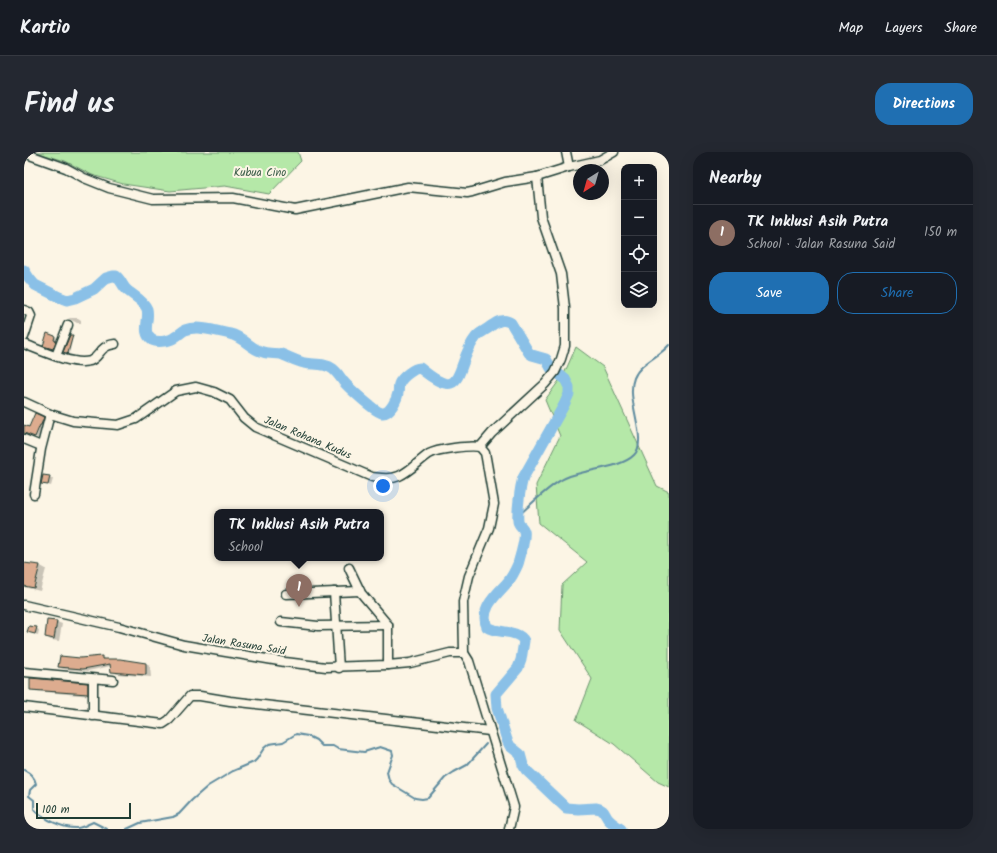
<!DOCTYPE html>
<html lang="en">
<head>
<meta charset="utf-8">
<style>
	:root { --surface:#171b24; --page:#242831; --text:#f1f3f6; --muted:#9ea1a6; --line:#363941; --accent:#1f6fb2 }
	body { margin:0; font-family:Kalam,sans-serif; background:var(--page); color:var(--text) }
	.controls { position:absolute; right:12px; top:12px; display:grid; overflow:hidden; border-radius:8px; box-shadow:0 4px 16px #0002 }
	.controls button { width:36px; height:36px; display:grid; place-items:center; padding:0; border:0; border-bottom:1px solid var(--line); background:var(--surface); color:var(--text); font:20px sans-serif }
	.compass { position:absolute; left:549px; top:12px; width:36px; height:36px; border-radius:50%; background:var(--surface); box-shadow:0 4px 16px #0002; rotate:217deg }
	.scale { position:absolute; left:12px; bottom:10px; width:95px; box-sizing:border-box; padding-left:4px; border:2px solid #1f3d34; border-top:0; font-size:11px; line-height:14px; white-space:nowrap; color:#1f3d34; -webkit-text-stroke:3px #fcf5e5; paint-order:stroke }
	.you { position:absolute; left:359px; top:334px; width:14px; height:14px; margin:-10px; border:3px solid #fff; border-radius:50%; background:#1a73e8; box-shadow:0 0 0 6px #1a73e833 }
	.badge { display:grid; place-items:center; width:26px; height:26px; border-radius:50%; background:var(--accent); color:#fff; font-size:13px; font-weight:700 }
	.pin { position:absolute; translate:-50% -33px; filter:drop-shadow(0 1px 2px #0008) }
	.pin::after { content:''; position:absolute; top:21px; width:14px; height:12px; background:inherit; clip-path:polygon(0 0,100% 0,50% 100%) }
	.popup { position:absolute; left:190px; top:357px; width:170px; height:52px; box-sizing:border-box; display:grid; place-content:center; border-radius:8px; background:var(--surface); filter:drop-shadow(0 1px 3px #0005); font-size:13px; white-space:nowrap; color:var(--muted) }
	.popup b { font-size:15px; color:var(--text) }
	.popup::after { content:''; position:absolute; left:50%; top:100%; margin-left:-8px; border:8px solid transparent; border-top-color:var(--surface) }
	.list { margin:0; padding:0; list-style:none }
	h2 { display:flex; justify-content:space-between; align-items:center; height:52px; margin:0; padding:0 16px; font-size:17px }
	h2 small { font-size:13px; font-weight:400; color:var(--muted) }
	.list li { display:grid; grid-template-columns:26px 1fr auto; gap:12px; align-items:center; box-sizing:border-box; height:56px; padding:0 16px; border-top:1px solid var(--line) }
	.list b { display:block; font-size:15px; white-space:nowrap }
	.list p { margin:0; font-size:13px; white-space:nowrap; color:var(--muted) }
	.list em { font-size:13px; font-style:normal; color:var(--muted) }
	.actions { display:flex; gap:8px; padding:12px 16px }
	.actions a { flex:1; padding:9px 0; border:1px solid var(--accent); border-radius:16px; text-align:center; font-size:14px; color:var(--accent) }
	.actions .main { background:var(--accent); color:#fff }
	.icon { flex:none; width:22px; height:22px; fill:none; stroke:currentColor; stroke-width:2; stroke-linecap:round; stroke-linejoin:round }
	.map { position:relative; flex:none; width:645px; height:677px; overflow:hidden; border-radius:16px }
	header { display:flex; align-items:center; gap:24px; box-sizing:border-box; height:56px; padding:0 20px; background:var(--surface); border-bottom:1px solid var(--line) }
	header strong { font-size:19px }
	nav { display:flex; gap:22px; margin-inline-start:auto; font-size:14px }
	.intro { display:flex; align-items:center; justify-content:space-between; box-sizing:border-box; height:96px; padding:0 24px }
	h1 { margin:0; font-size:28px }
	.button { padding:10px 18px; border-radius:16px; background:var(--accent); color:#fff; font-size:14px; font-weight:700 }
	main { display:flex; gap:24px; padding:0 24px }
	aside { flex:1; background:var(--surface); border-radius:16px; box-shadow:0 4px 16px #0002 }
	.map>svg:first-child { display:block }
	.green { fill:#b5e8a8; stroke:#6a926e }
	.shadow { fill:#0003 }
	.lines { fill:none; stroke-linecap:round; stroke-linejoin:round }
	.stream { stroke:#5f8c9f; stroke-width:2 }
	.river { stroke:#8ac0e7; stroke-width:11 }
	.building { fill:#ddac8f; stroke:#1f3d34 }
	.minor-casing { stroke:#1f3d34; stroke-width:11 }
	.minor { stroke:#fcf5e5; stroke-width:8 }
	.labels { text-anchor:middle; stroke-width:4; stroke-linejoin:round; paint-order:stroke }
	.park-label { font-size:11px; fill:#3d5f4b; stroke:#fcf5e5 }
	.street-label { font-size:11px; fill:#1f3d34; stroke:#fcf5e5 }
</style>
</head>
<body>
<header>
<strong>Kartio</strong>
<nav><a>Map</a><a>Layers</a><a>Share</a></nav>
</header>
<div class="intro"><h1>Find us</h1><a class="button">Directions</a></div>
<main>
<div class="map">
<svg width="645" height="677" viewBox="0 0 645 677">
	<rect width="100%" height="100%" fill="#fcf5e5"/>
	<filter id="ink" filterUnits="userSpaceOnUse"><feTurbulence type="fractalNoise" baseFrequency=".025" numOctaves="2"/><feDisplacementMap in="SourceGraphic" scale="8" xChannelSelector="R" yChannelSelector="G"/><feConvolveMatrix kernelMatrix="1 2 1 2 8 2 1 2 1" color-interpolation-filters="sRGB"/></filter>
	<g filter="url(#ink)">
		<!-- green -->
		<g class="green">
			<polygon points="11,0 274,0 277,9 245,42 201,34 146,39 99,32 68,23 41,9"/>
			<polygon points="552,195 579,215 633,334 645,340 645,635 634,630 590,592 552,568 568,527 536,478 538,433 563,410 515,371 512,333 536,284 521,248 540,222"/>
		</g>
		<!-- shadow -->
		<g class="shadow">
			<polygon points="44,166 54,166 57,168 57,171 53,171"/>
			<polygon points="47,184 49,185 45,202 41,200"/>
			<polygon points="31,185 34,186 33,190 34,192 32,198 23,195"/>
			<polygon points="19,266 22,268 14,286 0,280 0,274 6,276"/>
			<polygon points="19,324 29,327 27,334 18,331"/>
			<polygon points="0,412 15,413 22,417 16,439 0,435"/>
			<polygon points="24,469 33,470 38,472 35,489 27,488 22,485"/>
			<polygon points="12,476 15,478 14,483 4,480"/>
			<polygon points="77,505 82,508 122,512 126,514 127,525 93,522 88,519 87,514 64,519 39,517 35,515 56,507"/>
			<polygon points="63,532 67,534 67,544 10,539 7,537"/>
		</g>
		<g class="lines">
			<!-- stream -->
			<g class="stream">
				<path d="M494,364C506,353 527,332 541,326C561,317 596,317 610,303C625,288 601,248 610,226C616,211 635,205 645,193"/>
				<path d="M0,618C6,621 11,625 12,632L6,638L5,644L10,648V657C20,667 39,677 54,676C59,675 64,672 69,670L83,677"/>
				<polyline points="103,677 116,671 149,665 155,662 168,648 184,634 209,619 230,610 233,607 240,596 245,592 259,590 272,582 284,584 292,588 298,594 309,594 314,597 340,600 356,595 368,599 369,603 363,620 365,628 368,632 391,646 398,647 404,646 421,626 430,620 443,613 462,592"/>
			</g>
			<!-- river -->
			<path class="river" d="M0,118L5,126L11,133L35,145L43,148L51,146L70,137L82,126L89,124H92C96,127 98,132 101,136C107,143 119,147 123,157C126,167 117,181 128,188C134,191 147,189 151,185C155,183 157,180 161,178C174,173 192,179 206,182C220,185 226,197 239,200C245,202 251,201 257,202C265,205 272,209 280,211C290,213 301,211 309,217C313,220 316,225 319,229C324,235 351,260 358,261C366,262 373,247 374,241C375,238 374,234 375,232C378,225 390,216 396,216C443,255 430,212 452,185C456,180 463,178 467,174C474,169 480,166 487,171L505,201L508,203L522,207L527,216L541,227L545,235V242L540,253L499,326C496,335 493,360 494,369C494,373 499,375 500,379C502,386 496,405 494,412C491,419 488,425 483,431C473,442 455,457 463,475C473,482 494,477 500,489L497,508L494,516L472,542L473,556L483,588L486,594L496,602L499,613L502,618L542,656L554,657L572,656C583,658 579,663 586,669C589,672 594,675 597,677"/>
		</g>
		<!-- building -->
		<g class="building">
			<polygon points="23,181 31,184 30,188 32,189 29,197 19,194"/>
			<polygon points="46,183 49,183 44,201 45,202 39,200"/>
			<polygon points="11,261 20,265 17,273 16,273 11,285 0,281 0,273 5,275"/>
			<polygon points="19,323 26,324 24,333 17,332"/>
			<polygon points="0,411 16,413 10,436 0,434"/>
			<polygon points="23,468 33,469 30,487 21,485"/>
			<polygon points="5,474 13,475 11,482 3,480"/>
			<polygon points="36,504 56,506 78,504 78,507 96,507 122,511 122,523 87,520 86,512 59,517 34,515"/>
			<polygon points="6,526 64,531 64,542 6,538"/>
		</g>
		<g class="lines">
			<defs>
				<g id="minor">
					<polyline points="542,0 545,15"/>
					<polyline points="0,1 42,16 60,26 85,36 129,47 209,46 271,58 384,35 443,41 448,40 481,30 513,25 545,15 576,8 590,0"/>
					<polyline points="0,158 5,160 7,164 0,185"/>
					<path d="M0,192C16,198 49,214 66,209C77,205 74,194 91,192"/>
					<polyline points="32,204 44,173"/>
					<path d="M0,250L26,262L49,269L94,273L112,267L152,239L172,235L190,240L206,248L220,266L231,275L348,325C357,326 366,328 375,324C386,319 395,309 405,302C413,297 447,293 456,295"/>
					<polyline points="0,287 17,294"/>
					<polyline points="456,295 461,301 462,306 470,352 465,376 445,424 439,450 440,501 445,509 449,522 490,655 485,677"/>
					<polyline points="456,295 468,281 521,232 531,220 537,207 541,194 541,156 537,122 517,65 513,25"/>
					<polyline points="10,342 17,297 26,262"/>
					<polyline points="325,416 337,441 364,473 364,513"/>
					<polyline points="310,440 315,516"/>
					<polyline points="262,442 336,439"/>
					<polyline points="0,453 95,475 160,493 261,510 302,515 364,513 386,511 426,501 440,501"/>
					<polyline points="257,470 294,474 364,473"/>
					<polyline points="0,520 89,528"/>
					<polyline points="0,555 139,572 145,568 166,544 176,544 206,549 466,579"/>
					<polyline points="69,564 69,527"/>
				</g>
			</defs>
			<!-- minor casing -->
			<use href="#minor" class="minor-casing"/>
			<!-- minor -->
			<use href="#minor" class="minor"/>
		</g>
	</g>
	<g class="labels">
		<!-- park labels -->
		<g class="park-label">
			<text x="236" y="24">Kubua Cino</text>
		</g>
		<!-- street labels -->
		<g class="street-label">
			<text transform="translate(284 285) rotate(23)" y="4">Jalan Rohana Kudus</text>
			<text transform="translate(220 492) rotate(9)" y="4">Jalan Rasuna Said</text>
		</g>
	</g>
</svg>
<div class="controls">
<button>+</button>
<button>−</button>
<button><svg class="icon" aria-label="locate" viewBox="0 0 24 24"><circle cx="12" cy="12" r="6"/><path d="M12 2v4M12 18v4M2 12h4M18 12h4"/></svg></button>
<button><svg class="icon" aria-label="layers" viewBox="0 0 24 24"><path d="M12 4l9 5-9 5-9-5zM3 14l9 5 9-5"/></svg></button>
</div>
<svg class="compass" viewBox="-18 -18 36 36"><path d="M0-13l5 13h-10z" fill="#e53935"/><path d="M0 13l5-13h-10z" fill="#9ea1a6"/></svg>
<div class="scale">100 m</div>
<div class="you"></div>
<div class="pin badge" style="left:275px;top:455px;background:#8d6e63">1</div>
<div class="popup"><b>TK Inklusi Asih Putra</b>School</div>
</div>
<aside>
<h2>Nearby<small></small></h2>
<ul class="list">
<li><span class="badge" style="background:#8d6e63">1</span><div><b>TK Inklusi Asih Putra</b><p>School · Jalan Rasuna Said</p></div><em>150 m</em></li>
</ul>
<div class="actions"><a class="main">Save</a><a>Share</a></div>
</aside>
</main>
</body>
</html>
